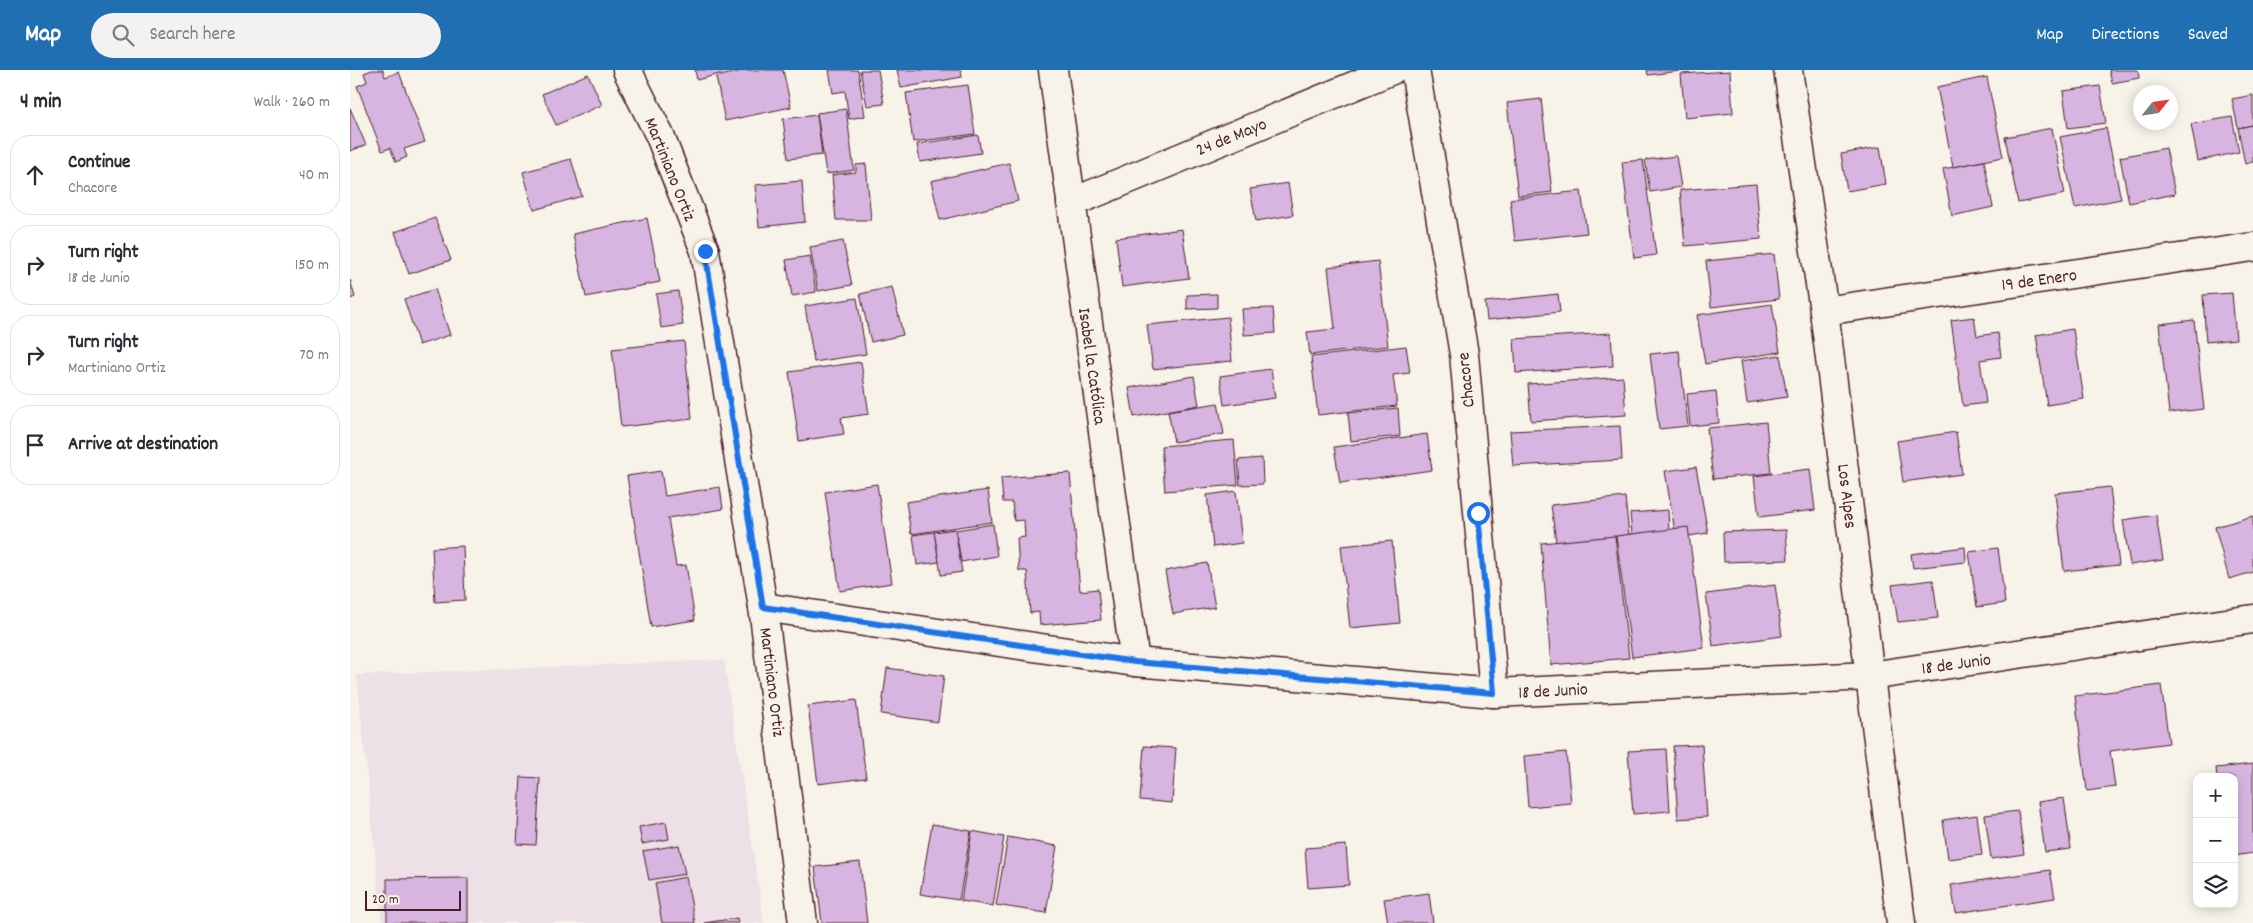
<!DOCTYPE html>
<html lang="en">
<head>
<meta charset="utf-8">
<style>
	:root { --surface:#fff; --page:#f2f2f3; --text:#2b2b33; --muted:#7c7c81; --line:#e1e1e2; --accent:#1f6fb2 }
	body { margin:0; font-family:Dekko,sans-serif; background:var(--page); color:var(--text) }
	.controls { position:absolute; right:15px; bottom:15px; display:grid; overflow:hidden; border-radius:10px; box-shadow:0 2px 12px #0003 }
	.controls button { width:45px; height:45px; display:grid; place-items:center; padding:0; border:0; border-bottom:1px solid var(--line); background:var(--surface); color:var(--text); font:25px sans-serif }
	.compass { position:absolute; left:1783px; top:15px; width:45px; height:45px; border-radius:50%; background:var(--surface); box-shadow:0 2px 12px #0003; rotate:60deg }
	.scale { position:absolute; left:15px; bottom:12px; width:96px; box-sizing:border-box; padding-left:5px; border:2px solid #4a1f2b; border-top:0; font-size:14px; line-height:18px; white-space:nowrap; color:#4a1f2b; -webkit-text-stroke:4px #f7f3e8; paint-order:stroke }
	.stop { position:absolute; width:15px; height:15px; margin:-11px; border:4px solid #1a73e8; border-radius:50%; background:#fff }
	.stop.end { background:#1a73e8; border-color:#fff; box-shadow:0 1px 5px #0008 }
	.list { margin:0; padding:0; list-style:none }
	h2 { display:flex; justify-content:space-between; align-items:center; height:65px; margin:0; padding:0 20px; font-size:21px }
	h2 small { font-size:16px; font-weight:400; color:var(--muted) }
	.list li { display:grid; grid-template-columns:32px 1fr auto; gap:15px; align-items:center; box-sizing:border-box; height:80px; margin:0 10px 10px; padding:0 10px; border:1px solid var(--line); border-radius:20px }
	.list b { display:block; font-size:19px; white-space:nowrap }
	.list p { margin:0; font-size:16px; white-space:nowrap; color:var(--muted) }
	.list em { font-size:16px; font-style:normal; color:var(--muted) }
	.icon { flex:none; width:28px; height:28px; fill:none; stroke:currentColor; stroke-width:2; stroke-linecap:round; stroke-linejoin:round }
	.map { position:relative; flex:none; width:1903px; height:853px; overflow:hidden }
	header { display:flex; align-items:center; gap:30px; box-sizing:border-box; height:70px; padding:0 25px; background:var(--accent); color:#fff }
	header strong { font-size:24px }
	nav { display:flex; gap:28px; margin-inline-start:auto; font-size:18px }
	.search { width:350px; height:45px; background:var(--page); display:flex; align-items:center; gap:12px; box-sizing:border-box; padding:0 18px; border-radius:28px; color:var(--muted); font-size:19px }
	main { display:flex }
	aside { flex:1; background:var(--surface) }
	.map>svg:first-child { display:block }
	.built { fill:#ede0e6 }
	.building { fill:#d7b5e0; stroke:#4a1f2b }
	.lines { fill:none; stroke-linecap:round; stroke-linejoin:round }
	.street-casing { stroke:#4a1f2b; stroke-width:31 }
	.secondary-casing { stroke:#4a1f2b; stroke-width:31 }
	.street { stroke:#f7f3e8; stroke-width:28 }
	.secondary { stroke:#f7f3e8; stroke-width:28 }
	.route { stroke:#1a73e8; stroke-width:6 }
	.labels { text-anchor:middle; stroke-width:4; stroke-linejoin:round; paint-order:stroke }
	.street-label { font-size:18px; fill:#4a1f2b; stroke:#f7f3e8 }
</style>
</head>
<body>
<header>
<strong>Map</strong>
<div class="search"><svg class="icon" aria-label="search" viewBox="0 0 24 24"><circle cx="10" cy="10" r="6"/><path d="M15 15l6 6"/></svg>Search here</div>
<nav><a>Map</a><a>Directions</a><a>Saved</a></nav>
</header>
<main>
<aside>
<h2>4 min<small>Walk · 260 m</small></h2>
<ul class="list">
<li><svg class="icon" aria-label="ahead" viewBox="0 0 24 24"><path d="M12 20V5M6 11l6-6 6 6"/></svg><div><b>Continue</b><p>Chacore</p></div><em>40 m</em></li>
<li><svg class="icon" aria-label="right" viewBox="0 0 24 24"><path d="M7 20v-9h11M14 6l5 5-5 5"/></svg><div><b>Turn right</b><p>18 de Junio</p></div><em>150 m</em></li>
<li><svg class="icon" aria-label="right" viewBox="0 0 24 24"><path d="M7 20v-9h11M14 6l5 5-5 5"/></svg><div><b>Turn right</b><p>Martiniano Ortiz</p></div><em>70 m</em></li>
<li><svg class="icon" aria-label="arrive" viewBox="0 0 24 24"><path d="M6 21V4h12l-3 4 3 4H6"/></svg><div><b>Arrive at destination</b></div></li>
</ul>
</aside>
<div class="map">
<svg width="1903" height="853" viewBox="0 0 1903 853">
	<rect width="100%" height="100%" fill="#f7f3e8"/>
	<filter id="ink" filterUnits="userSpaceOnUse"><feTurbulence type="fractalNoise" baseFrequency=".02" numOctaves="2"/><feDisplacementMap in="SourceGraphic" scale="10" xChannelSelector="R" yChannelSelector="G"/><feConvolveMatrix kernelMatrix="1 2 1 2 8 2 1 2 1" color-interpolation-filters="sRGB"/></filter>
	<g filter="url(#ink)">
		<!-- built -->
		<polygon class="built" points="374,590 414,853 32,853 7,605"/>
		<!-- building -->
		<g class="building">
			<polygon points="22,0 33,0 35,7 49,2 75,72 54,79 57,87 46,92 40,78 32,81 7,16 17,12 14,3"/>
			<polygon points="345,0 384,0 347,10"/>
			<polygon points="396,0 433,0 441,37 375,51 366,7"/>
			<polygon points="479,0 508,0 515,46 499,49 495,21 483,23"/>
			<polygon points="510,0 528,0 534,34 517,36"/>
			<polygon points="547,0 611,0 612,7 551,18"/>
			<polygon points="1297,0 1338,0 1298,5"/>
			<polygon points="1759,0 1788,0 1789,8 1762,13"/>
			<polygon points="1380,1 1383,43 1335,48 1331,4"/>
			<polygon points="238,4 252,35 206,55 192,24"/>
			<polygon points="1637,7 1653,87 1603,97 1587,17"/>
			<polygon points="618,15 625,64 563,72 556,23"/>
			<polygon points="1750,16 1756,53 1718,58 1713,21"/>
			<polygon points="1903,25 1903,55 1888,58 1882,29"/>
			<polygon points="1191,29 1202,122 1168,126 1157,33"/>
			<polygon points="0,38 16,75 0,81"/>
			<polygon points="496,39 504,100 476,104 467,43"/>
			<polygon points="467,45 472,85 438,89 433,49"/>
			<polygon points="1882,47 1889,82 1848,91 1841,54"/>
			<polygon points="1903,55 1903,92 1895,94 1888,58"/>
			<polygon points="1702,58 1715,124 1668,133 1655,67"/>
			<polygon points="1756,58 1771,129 1725,138 1710,67"/>
			<polygon points="628,65 631,83 570,92 567,74"/>
			<polygon points="1530,77 1536,114 1497,121 1491,84"/>
			<polygon points="1816,78 1825,124 1779,133 1770,87"/>
			<polygon points="1326,86 1331,117 1300,122 1295,90"/>
			<polygon points="221,89 232,126 184,140 173,102"/>
			<polygon points="1293,90 1306,185 1284,188 1272,92"/>
			<polygon points="1634,91 1643,137 1602,146 1593,99"/>
			<polygon points="659,93 668,131 590,150 581,111"/>
			<polygon points="516,94 521,150 486,150 482,105 506,102 506,95"/>
			<polygon points="452,111 455,152 409,157 405,115"/>
			<polygon points="938,113 943,145 906,151 900,119"/>
			<polygon points="1406,114 1411,169 1335,176 1330,120"/>
			<polygon points="1231,121 1237,163 1165,171 1160,129"/>
			<polygon points="85,148 101,190 59,204 45,162"/>
			<polygon points="297,148 310,212 236,227 223,164"/>
			<polygon points="832,159 839,208 772,217 766,168"/>
			<polygon points="493,171 502,215 468,221 460,177"/>
			<polygon points="1424,184 1429,229 1361,237 1356,191"/>
			<polygon points="460,186 466,222 442,226 436,190"/>
			<polygon points="1028,191 1038,276 960,285 957,262 985,259 978,197"/>
			<polygon points="0,210 5,227 0,229"/>
			<polygon points="542,217 553,265 521,272 510,224"/>
			<polygon points="85,219 100,265 69,275 54,229"/>
			<polygon points="328,221 333,255 311,258 306,224"/>
			<polygon points="1882,223 1886,269 1856,272 1853,225"/>
			<polygon points="867,224 867,238 837,239 837,225"/>
			<polygon points="1208,224 1210,242 1137,250 1135,232"/>
			<polygon points="507,228 516,284 464,292 455,236"/>
			<polygon points="1422,234 1430,282 1355,294 1347,245"/>
			<polygon points="923,238 925,263 894,265 892,239"/>
			<polygon points="878,247 882,291 803,299 797,255"/>
			<polygon points="1624,247 1627,266 1648,263 1651,287 1630,290 1636,333 1613,336 1601,250"/>
			<polygon points="1844,250 1854,339 1819,343 1809,254"/>
			<polygon points="1723,259 1734,329 1697,335 1686,265"/>
			<polygon points="1261,263 1263,296 1166,303 1164,269"/>
			<polygon points="334,271 342,349 271,357 262,279"/>
			<polygon points="1056,276 1060,303 1043,305 1047,336 968,345 961,287"/>
			<polygon points="1329,281 1338,356 1309,359 1300,284"/>
			<polygon points="1430,285 1437,327 1397,333 1391,291"/>
			<polygon points="511,292 519,344 491,348 494,364 449,371 439,302"/>
			<polygon points="921,299 925,328 874,335 870,306"/>
			<polygon points="844,306 849,335 784,347 779,318"/>
			<polygon points="1273,307 1276,345 1181,351 1178,314"/>
			<polygon points="1366,321 1369,353 1340,356 1337,324"/>
			<polygon points="868,333 874,364 824,372 818,341"/>
			<polygon points="1048,338 1050,366 1001,371 998,343"/>
			<polygon points="1416,352 1421,403 1363,409 1357,358"/>
			<polygon points="1270,356 1272,390 1163,396 1160,361"/>
			<polygon points="1606,362 1612,404 1553,412 1547,371"/>
			<polygon points="1077,364 1082,400 990,413 984,377"/>
			<polygon points="884,370 888,415 815,421 811,376"/>
			<polygon points="912,388 913,414 890,415 888,390"/>
			<polygon points="1346,397 1358,463 1326,468 1315,401"/>
			<polygon points="1460,399 1465,440 1409,447 1404,406"/>
			<polygon points="311,401 315,426 370,417 373,439 318,448 326,496 336,495 345,550 301,557 277,406"/>
			<polygon points="720,403 730,521 748,519 751,550 690,555 689,542 680,543 677,501 669,501 667,468 675,467 674,450 664,451 662,432 653,432 651,408"/>
			<polygon points="527,414 542,513 490,521 475,422"/>
			<polygon points="1760,417 1769,495 1714,501 1705,423"/>
			<polygon points="638,420 642,452 561,464 556,432"/>
			<polygon points="886,421 892,473 863,477 857,425"/>
			<polygon points="1275,427 1279,465 1206,472 1201,435"/>
			<polygon points="1318,440 1319,461 1282,464 1280,443"/>
			<polygon points="1806,445 1813,490 1780,495 1773,450"/>
			<polygon points="1903,446 1903,502 1879,509 1865,457"/>
			<polygon points="643,454 647,486 611,492 606,460"/>
			<polygon points="1338,457 1354,578 1282,587 1266,466"/>
			<polygon points="605,459 612,502 591,505 584,462"/>
			<polygon points="1436,460 1438,490 1374,492 1373,462"/>
			<polygon points="584,462 589,492 567,495 563,465"/>
			<polygon points="1265,466 1279,588 1201,595 1191,473"/>
			<polygon points="1042,471 1050,553 1000,558 991,476"/>
			<polygon points="113,476 115,530 85,532 82,478"/>
			<polygon points="1615,477 1616,492 1563,498 1561,484"/>
			<polygon points="1648,478 1655,533 1627,537 1619,482"/>
			<polygon points="857,493 865,537 823,544 815,501"/>
			<polygon points="1583,510 1588,548 1548,552 1542,515"/>
			<polygon points="1425,515 1432,566 1363,576 1356,524"/>
			<polygon points="537,598 594,606 588,652 531,644"/>
			<polygon points="1811,615 1819,673 1760,681 1765,717 1737,721 1725,626"/>
			<polygon points="506,630 516,708 468,714 458,636"/>
			<polygon points="1352,675 1357,747 1328,749 1323,676"/>
			<polygon points="794,676 826,678 822,733 790,730"/>
			<polygon points="1316,679 1320,741 1283,744 1278,681"/>
			<polygon points="1216,682 1221,733 1178,737 1174,686"/>
			<polygon points="1903,694 1903,783 1884,786 1884,707 1867,707 1866,698"/>
			<polygon points="171,707 190,708 186,775 167,774"/>
			<polygon points="1714,728 1721,779 1695,782 1688,732"/>
			<polygon points="1668,741 1674,784 1641,789 1635,745"/>
			<polygon points="1627,745 1632,785 1598,789 1593,750"/>
			<polygon points="316,752 319,769 292,774 289,757"/>
			<polygon points="582,754 621,761 609,830 570,824"/>
			<polygon points="622,761 654,767 643,836 611,831"/>
			<polygon points="658,767 707,776 696,843 646,835"/>
			<polygon points="329,775 335,804 299,810 293,781"/>
			<polygon points="996,775 999,815 958,818 955,778"/>
			<polygon points="510,792 517,853 472,853 465,797"/>
			<polygon points="1700,800 1705,828 1606,843 1601,815"/>
			<polygon points="336,807 345,853 312,853 305,813"/>
			<polygon points="118,808 118,853 37,853 37,809"/>
			<polygon points="1079,823 1083,853 1038,853 1034,829"/>
			<polygon points="387,848 388,853 354,853"/>
		</g>
		<g class="lines">
			<defs>
				<g id="street">
					<polyline points="277,0 310,66 355,181 413,537 453,853"/>
					<polyline points="703,0 785,592"/>
					<polyline points="1065,0 1114,284 1144,623"/>
					<polyline points="721,133 1042,0"/>
					<polyline points="1474,241 1903,177"/>
					<polyline points="413,537 785,592 1144,623 1520,606 1903,549"/>
				</g>
				<polyline id="secondary" points="1438,0 1474,241 1551,853"/>
			</defs>
			<!-- street casing -->
			<use href="#street" class="street-casing"/>
			<!-- secondary casing -->
			<use href="#secondary" class="secondary-casing"/>
			<!-- street -->
			<use href="#street" class="street"/>
			<!-- secondary -->
			<use href="#secondary" class="secondary"/>
		</g>
	</g>
	<g class="lines" filter="url(#ink)">
		<!-- route -->
		<polyline class="route" points="355,181 413,537 785,592 1144,623 1128,443"/>
	</g>
	<g class="labels">
		<!-- street labels -->
		<g class="street-label">
			<text transform="translate(881 66) rotate(-22)" y="6">24 de Mayo</text>
			<text transform="translate(321 99) rotate(68)" y="6">Martiniano Ortiz</text>
			<text transform="translate(1689 209) rotate(-8)" y="6">19 de Enero</text>
			<text transform="translate(743 296) rotate(82)" y="6">Isabel la Católica</text>
			<text transform="translate(1115 310) rotate(-96)" y="6">Chacore</text>
			<text transform="translate(1498 426) rotate(83)" y="6">Los Alpes</text>
			<text transform="translate(1606 593) rotate(-8)" y="6">18 de Junio</text>
			<text transform="translate(423 612) rotate(83)" y="6">Martiniano Ortiz</text>
			<text transform="translate(1203 620) rotate(-3)" y="6">18 de Junio</text>
		</g>
	</g>
</svg>
<div class="controls">
<button>+</button>
<button>−</button>
<button><svg class="icon" aria-label="layers" viewBox="0 0 24 24"><path d="M12 4l9 5-9 5-9-5zM3 14l9 5 9-5"/></svg></button>
</div>
<svg class="compass" viewBox="-18 -18 36 36"><path d="M0-13l5 13h-10z" fill="#e53935"/><path d="M0 13l5-13h-10z" fill="#7c7c81"/></svg>
<div class="scale">20 m</div>
<div class="stop" style="left:1128px;top:443px"></div>
<div class="stop end" style="left:355px;top:181px"></div>
</div>
</main>
</body>
</html>
